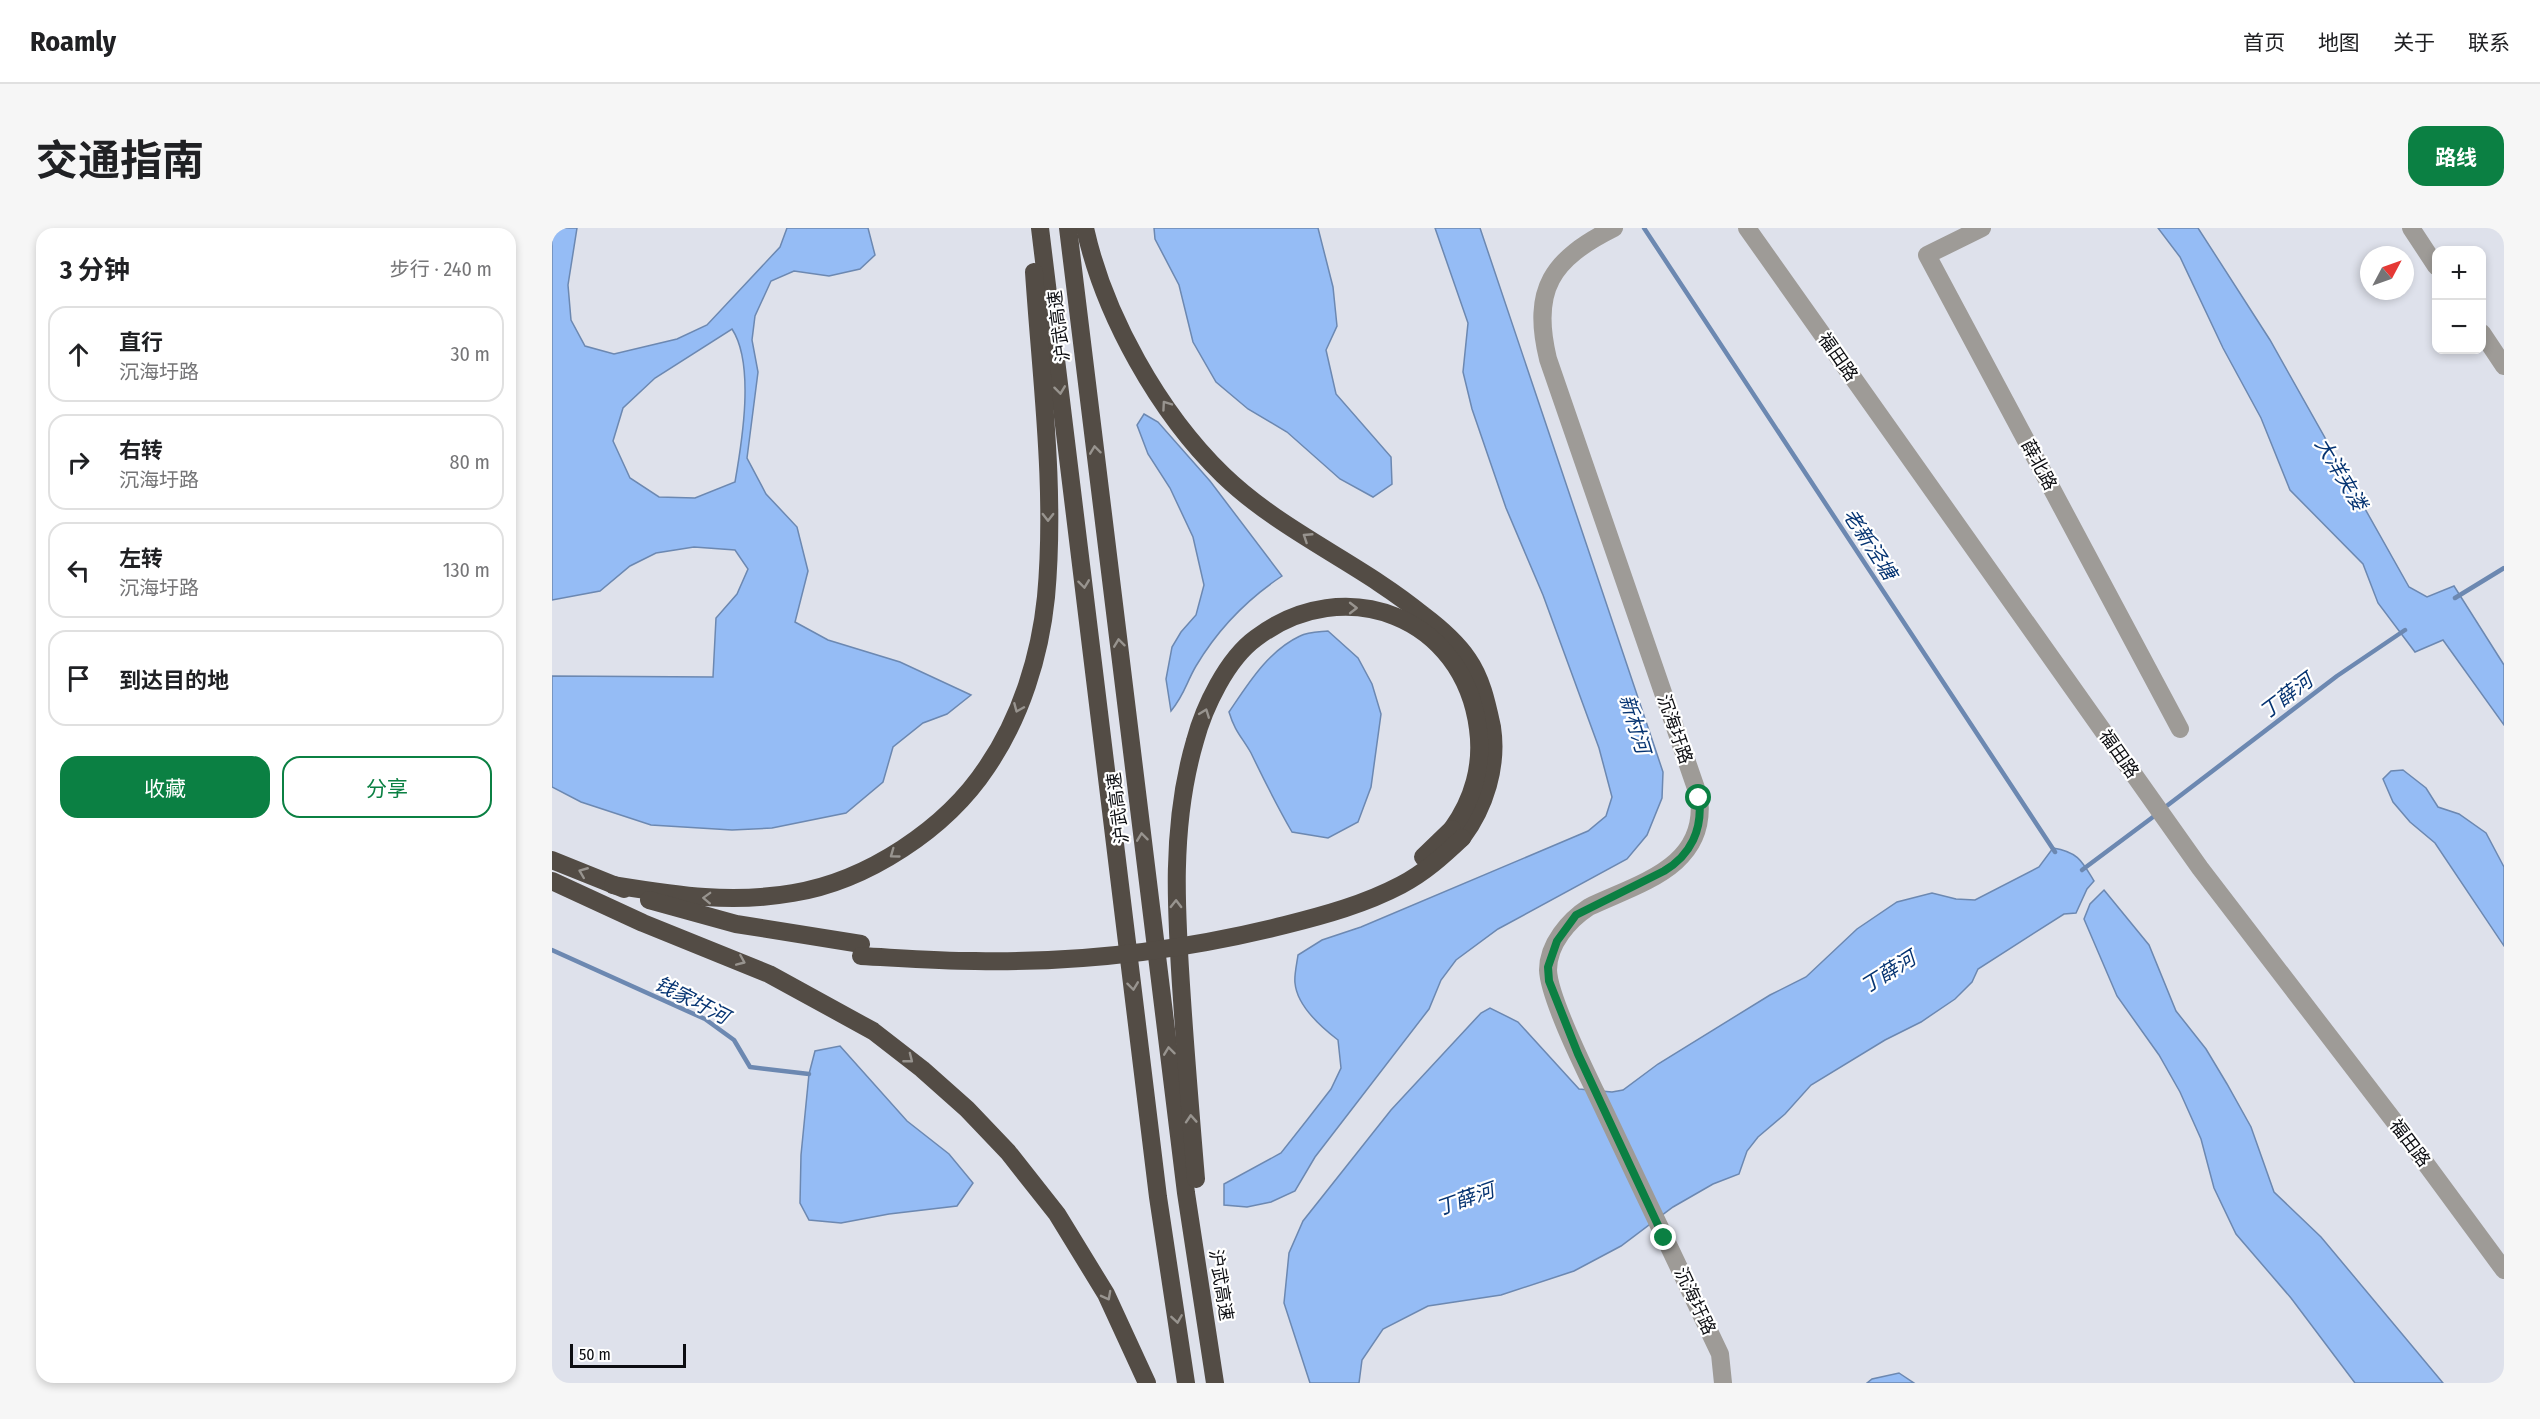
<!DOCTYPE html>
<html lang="zh">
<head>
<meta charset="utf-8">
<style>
	:root { --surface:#fff; --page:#f6f6f6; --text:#202124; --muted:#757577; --line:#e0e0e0; --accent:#0b8043 }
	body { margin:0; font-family:"Fira Sans Condensed","Noto Sans SC",sans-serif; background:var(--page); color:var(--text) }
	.controls { position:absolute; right:18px; top:18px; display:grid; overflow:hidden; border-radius:12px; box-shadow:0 3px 9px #0003 }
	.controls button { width:54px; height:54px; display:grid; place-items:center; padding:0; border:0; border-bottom:2px solid var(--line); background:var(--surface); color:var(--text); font:30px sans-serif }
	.compass { position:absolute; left:1808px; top:18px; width:54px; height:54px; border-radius:50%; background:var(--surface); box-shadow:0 3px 9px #0003; rotate:49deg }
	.scale { position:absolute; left:18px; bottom:15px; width:116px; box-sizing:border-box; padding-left:6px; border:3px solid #0c0d11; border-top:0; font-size:16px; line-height:21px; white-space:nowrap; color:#0c0d11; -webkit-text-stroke:4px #fff; paint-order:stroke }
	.stop { position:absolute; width:18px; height:18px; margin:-14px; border:4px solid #0b8043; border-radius:50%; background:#fff }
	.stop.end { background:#0b8043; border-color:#fff; box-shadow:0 2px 6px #0008 }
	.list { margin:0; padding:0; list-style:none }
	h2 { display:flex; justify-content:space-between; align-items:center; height:78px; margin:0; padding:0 24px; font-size:26px }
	h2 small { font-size:20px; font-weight:400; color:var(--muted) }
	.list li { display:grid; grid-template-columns:39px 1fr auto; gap:18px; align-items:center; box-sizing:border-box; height:96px; margin:0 12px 12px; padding:0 12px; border:2px solid var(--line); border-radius:18px }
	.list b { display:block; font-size:22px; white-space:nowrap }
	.list p { margin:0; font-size:20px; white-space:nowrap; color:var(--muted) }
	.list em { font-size:20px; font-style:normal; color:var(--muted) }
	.actions { display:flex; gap:12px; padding:18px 24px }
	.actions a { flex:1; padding:14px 0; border:2px solid var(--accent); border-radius:18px; text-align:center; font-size:21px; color:var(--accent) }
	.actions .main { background:var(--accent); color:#fff }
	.icon { flex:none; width:33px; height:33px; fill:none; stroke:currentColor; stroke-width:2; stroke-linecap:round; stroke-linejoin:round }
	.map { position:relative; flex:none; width:1952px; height:1155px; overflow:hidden; border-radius:18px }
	header { display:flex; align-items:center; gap:36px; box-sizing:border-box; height:84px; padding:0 30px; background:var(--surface); border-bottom:2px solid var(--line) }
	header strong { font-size:28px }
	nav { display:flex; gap:33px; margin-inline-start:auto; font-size:21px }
	.intro { display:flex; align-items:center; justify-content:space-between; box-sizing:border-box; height:144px; padding:0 36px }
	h1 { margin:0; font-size:42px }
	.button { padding:15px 27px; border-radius:18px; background:var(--accent); color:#fff; font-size:21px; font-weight:700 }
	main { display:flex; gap:36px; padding:0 36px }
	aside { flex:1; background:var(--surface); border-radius:18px; box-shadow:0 3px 9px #0003 }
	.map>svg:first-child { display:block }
	.water { fill:#95bcf5; stroke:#6c88b1; stroke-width:1.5; fill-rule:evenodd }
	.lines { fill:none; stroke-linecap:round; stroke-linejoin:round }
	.stream { stroke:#6c88b1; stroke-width:4.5 }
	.minor { stroke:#9e9b97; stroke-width:18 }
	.highway { stroke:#534c45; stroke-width:18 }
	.highway-bridge { stroke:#534c45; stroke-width:18 }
	.oneway { stroke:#98948f }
	.route { stroke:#0b8043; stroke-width:8 }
	.labels { text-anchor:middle; stroke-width:4.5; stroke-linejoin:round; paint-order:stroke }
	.street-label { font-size:18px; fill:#0c0d11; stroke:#fff }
	.water-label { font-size:20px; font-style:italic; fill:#063472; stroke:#fff }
</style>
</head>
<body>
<header>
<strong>Roamly</strong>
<nav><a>首页</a><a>地图</a><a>关于</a><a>联系</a></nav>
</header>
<div class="intro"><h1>交通指南</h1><a class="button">路线</a></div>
<main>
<aside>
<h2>3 分钟<small>步行 · 240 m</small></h2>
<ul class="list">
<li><svg class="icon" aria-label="ahead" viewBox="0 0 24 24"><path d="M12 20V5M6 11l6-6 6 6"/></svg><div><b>直行</b><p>沉海圩路</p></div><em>30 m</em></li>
<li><svg class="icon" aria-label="right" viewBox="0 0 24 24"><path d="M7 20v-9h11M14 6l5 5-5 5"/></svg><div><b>右转</b><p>沉海圩路</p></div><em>80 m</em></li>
<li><svg class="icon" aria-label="left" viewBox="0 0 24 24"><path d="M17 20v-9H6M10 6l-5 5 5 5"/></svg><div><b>左转</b><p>沉海圩路</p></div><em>130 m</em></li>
<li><svg class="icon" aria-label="arrive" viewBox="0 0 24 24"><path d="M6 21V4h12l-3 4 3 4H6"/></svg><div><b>到达目的地</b></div></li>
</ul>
<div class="actions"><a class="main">收藏</a><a>分享</a></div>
</aside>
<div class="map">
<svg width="1952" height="1155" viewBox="0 0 1952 1155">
	<rect width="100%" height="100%" fill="#dee1eb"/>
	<!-- water -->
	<g class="water">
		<path d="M0,0H25L16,57L19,92L33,118L62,126L125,111L155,97L228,19L235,0H316L323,27L308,41L277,48L242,43L219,53L203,88L200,112L206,144L195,230L214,266L245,299L256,343L243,394L276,412L348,434L419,467L395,486L371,495L341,519L331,554L294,585L220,600L180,602L99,597L29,574L0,559V448L161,449L164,390L185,366L196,341L183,322L142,319L104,325L78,338L48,363L0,372ZM180,101C203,136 190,214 183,254L143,270L107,269L78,250L61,213L71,180L103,150Z"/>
		<polygon points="602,0 766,0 781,59 785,98 774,122 784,166 839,229 840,256 821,269 788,251 735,204 696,181 664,154 641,114 627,57 603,11"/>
		<path d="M883,0H928L1111,544L1110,570L1095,607L1075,631L946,701L904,732L889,752L877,781L763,929L743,963L719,974L695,979L672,977V956L729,925L755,892L779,861L789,840L786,812C769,799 745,778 743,755C742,747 745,735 746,727L770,712L809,699L1036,603L1054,588L1060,569L1047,520L991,367L954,280L920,181L911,144L916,95Z"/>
		<polygon points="1606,0 1646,0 1718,112 1857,359 1875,369 1902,358 1952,437 1952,497 1891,412 1863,424 1826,375 1811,336 1738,262 1709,190 1671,120 1628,29"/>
		<path d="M592,186L606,194L658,253L730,348C694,372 666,401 644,438C634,455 633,466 619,483L614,451L620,419L629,404L644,387L652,357L641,309L618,260L596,226L585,197Z"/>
		<path d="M776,403L806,430L820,456L829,486L819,559L806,594L776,610L740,604C725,578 712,552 699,525C690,509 683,504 677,484C696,456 716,423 748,408C756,404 768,404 776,403Z"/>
		<polygon points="1851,542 1874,560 1886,579 1907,586 1934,605 1952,639 1952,718 1883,615 1858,594 1841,574 1831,551 1839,543"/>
		<path d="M1501,620C1526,624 1530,633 1542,653L1535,661L1524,685L1512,686L1426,741L1420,754L1403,771L1369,794L1333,812L1259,857L1233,886L1206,909L1195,923L1187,946L1161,956L1121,979L1069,1018L1022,1043L949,1067L876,1078L831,1101L810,1132L807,1155H758L732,1075L737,1025L751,993L839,882L929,785L938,780L966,794L1027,861L1060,864L1071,862L1106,836L1218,767L1254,749L1305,701L1345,674L1380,665L1404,671L1423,672L1487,639Z"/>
		<polygon points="1552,662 1597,717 1624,783 1654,821 1675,856 1699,899 1722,964 1769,1009 1891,1155 1803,1155 1739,1070 1684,1006 1662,960 1649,911 1628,864 1607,827 1565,768 1532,691 1538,676"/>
		<polygon points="288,818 355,893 397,926 421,955 405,978 337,986 289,995 257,992 248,975 249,927 257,846 263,823"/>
		<polygon points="1347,1145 1362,1155 1315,1155 1320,1151"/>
	</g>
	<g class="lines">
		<!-- stream -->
		<g class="stream">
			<polyline points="1092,0 1503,624"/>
			<polyline points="1903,370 1952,340"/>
			<polyline points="1612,580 1785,448 1853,402"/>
			<polyline points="1530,642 1605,586"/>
			<polyline points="0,722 153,791 182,812 198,839 257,846"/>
		</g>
		<!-- minor -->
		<g class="minor">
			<path d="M1062,0C1000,31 979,61 996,131L1147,569C1156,639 1087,655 1037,679C1017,692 996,716 996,742C997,769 1031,838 1044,865C1085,952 1126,1039 1168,1126L1171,1155"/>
			<polyline points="1195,0 1648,640 1849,902 1952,1042"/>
			<polyline points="1430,0 1375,27 1628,501"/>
			<polyline points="1859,0 1884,38"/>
			<polyline points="1930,105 1952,138"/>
		</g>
		<!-- highway -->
		<g class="highway">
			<polyline points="488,0 606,969 634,1155"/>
			<polyline points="516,0 634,965 663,1155"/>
			<path d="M533,0C552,87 607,185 671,247C730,304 808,335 871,387C887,399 905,415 916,431C930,451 935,476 940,499C946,538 933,579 910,610"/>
			<polyline points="0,632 72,661"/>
			<polyline points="0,653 91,695 217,746 321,803 370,841 415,881 456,924 505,986 554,1066 595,1155"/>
			<path d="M61,657C124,667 178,676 241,665C315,653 394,601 435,539C469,489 488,428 494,369C504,261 489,151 482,44"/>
			<polyline points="97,672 184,696 309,716"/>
			<path d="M644,951C639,891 634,832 630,772C624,685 618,598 643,513C652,479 675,431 704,410C793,343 912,389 926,501C931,537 921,572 900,601"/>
		</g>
		<!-- highway-bridge -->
		<g class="highway-bridge">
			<polyline points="871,629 900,601"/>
			<path d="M309,728C347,730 385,733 423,733C527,735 633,722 733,697C773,687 813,676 849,657C872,645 891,628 910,610"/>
		</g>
	</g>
	<!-- one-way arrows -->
	<defs><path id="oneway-chevron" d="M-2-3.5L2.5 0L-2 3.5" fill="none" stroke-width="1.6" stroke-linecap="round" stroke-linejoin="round" transform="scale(1.5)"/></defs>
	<g class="oneway">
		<use href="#oneway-chevron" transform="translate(508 162) rotate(83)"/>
		<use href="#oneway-chevron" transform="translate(614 177) rotate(-125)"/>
		<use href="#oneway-chevron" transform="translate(543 222) rotate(-97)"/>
		<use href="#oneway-chevron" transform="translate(496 289) rotate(90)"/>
		<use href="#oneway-chevron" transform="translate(755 309) rotate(-147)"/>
		<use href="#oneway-chevron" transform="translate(532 356) rotate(83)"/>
		<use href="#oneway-chevron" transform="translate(801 380)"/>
		<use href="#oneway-chevron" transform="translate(567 415) rotate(-97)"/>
		<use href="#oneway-chevron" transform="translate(466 480) rotate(113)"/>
		<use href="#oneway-chevron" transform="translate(653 485) rotate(-69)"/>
		<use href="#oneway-chevron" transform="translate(590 609) rotate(-97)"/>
		<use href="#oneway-chevron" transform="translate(342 626) rotate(144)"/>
		<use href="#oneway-chevron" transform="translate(31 644) rotate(-158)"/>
		<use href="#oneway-chevron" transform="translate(155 670) rotate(-178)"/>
		<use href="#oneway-chevron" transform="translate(624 676) rotate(-89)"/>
		<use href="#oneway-chevron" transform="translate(189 733) rotate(23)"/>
		<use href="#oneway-chevron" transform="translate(581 758) rotate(83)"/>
		<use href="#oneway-chevron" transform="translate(617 823) rotate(-97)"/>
		<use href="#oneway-chevron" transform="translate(357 831) rotate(38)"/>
		<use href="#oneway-chevron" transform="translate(639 891) rotate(-94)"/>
		<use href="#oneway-chevron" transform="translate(555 1068) rotate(62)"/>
		<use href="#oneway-chevron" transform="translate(625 1091) rotate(81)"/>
	</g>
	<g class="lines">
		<!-- route -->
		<path class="route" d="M1112,1010L1026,826L997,753L996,739L1005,713L1024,687L1112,643C1139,627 1151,601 1147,570"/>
	</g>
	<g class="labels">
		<!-- street labels -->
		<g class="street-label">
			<text transform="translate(507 98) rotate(-97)" y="6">沪武高速</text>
			<text transform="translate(1286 129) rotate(55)" y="6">福田路</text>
			<text transform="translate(1487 237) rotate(62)" y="6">薛北路</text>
			<text transform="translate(1123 501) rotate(71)" y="6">沉海圩路</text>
			<text transform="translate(1567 526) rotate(55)" y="6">福田路</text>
			<text transform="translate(566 580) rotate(-97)" y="6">沪武高速</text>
			<text transform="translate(1858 915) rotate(53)" y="6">福田路</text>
			<text transform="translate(669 1057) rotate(81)" y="6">沪武高速</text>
			<text transform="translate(1143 1073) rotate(65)" y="6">沉海圩路</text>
		</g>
		<!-- water labels -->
		<g class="water-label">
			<text transform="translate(1789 246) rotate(59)" y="7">大洋夹溇</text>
			<text transform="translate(1318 316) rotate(57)" y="7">老新泾塘</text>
			<text transform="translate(1734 468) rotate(-37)" y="7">丁薛河</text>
			<text transform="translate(1083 496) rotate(73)" y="7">新村河</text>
			<text transform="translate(1336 744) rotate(-32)" y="7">丁薛河</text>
			<text transform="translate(140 772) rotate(27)" y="7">钱家圩河</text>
			<text transform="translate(913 971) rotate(-19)" y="7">丁薛河</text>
		</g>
	</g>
</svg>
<div class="controls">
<button>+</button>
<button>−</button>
</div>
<svg class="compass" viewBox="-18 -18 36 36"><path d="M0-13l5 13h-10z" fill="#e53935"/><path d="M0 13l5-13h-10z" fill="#757577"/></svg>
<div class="scale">50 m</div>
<div class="stop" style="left:1147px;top:570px"></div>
<div class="stop end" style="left:1112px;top:1010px"></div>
</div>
</main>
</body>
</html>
